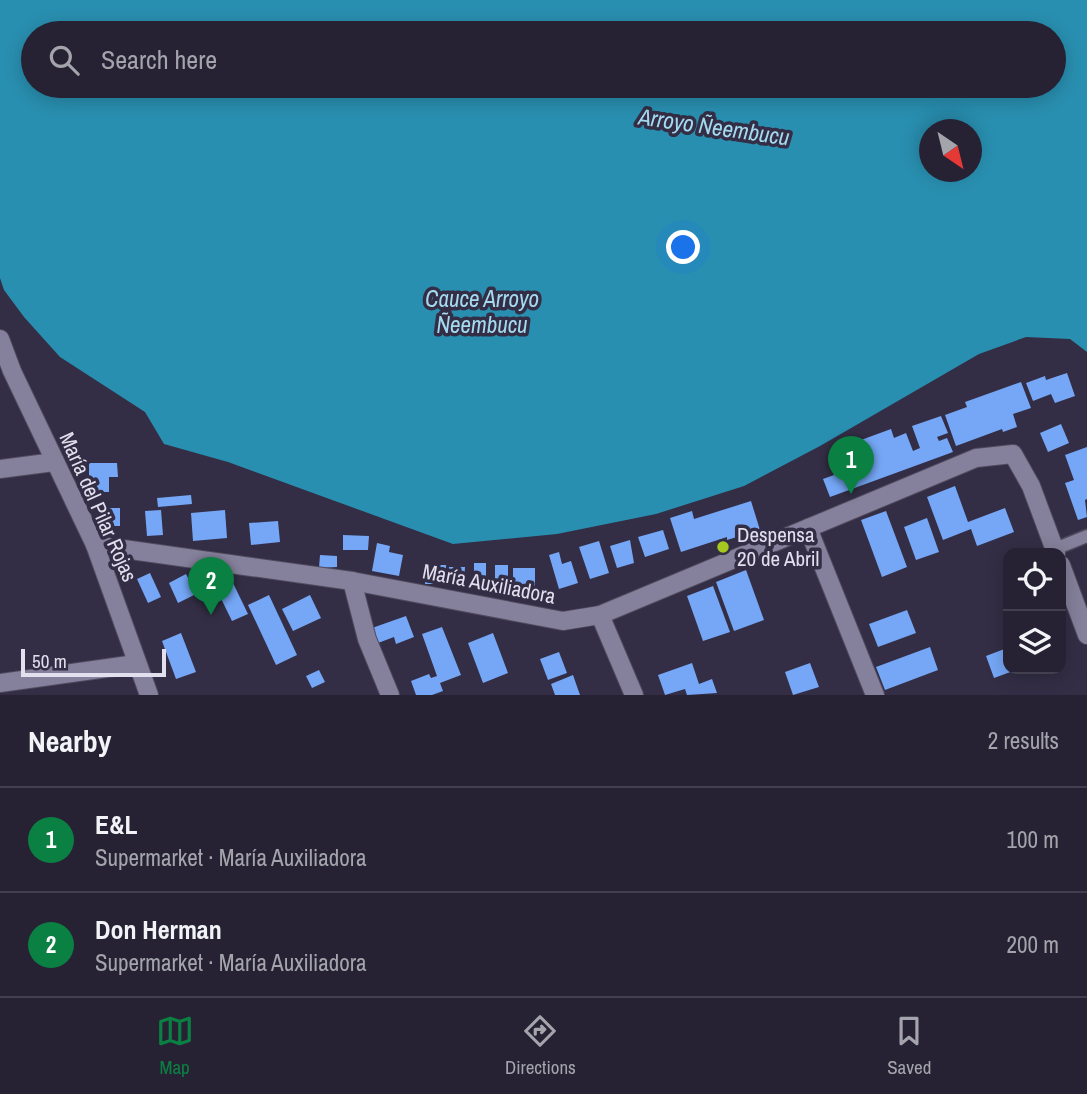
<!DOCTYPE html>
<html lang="en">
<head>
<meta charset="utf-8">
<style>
	:root { --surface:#262234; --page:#322f40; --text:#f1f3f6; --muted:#a4a4ac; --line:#423f4f; --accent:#0b8043 }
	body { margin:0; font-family:"Archivo Narrow",sans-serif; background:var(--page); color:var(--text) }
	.controls { position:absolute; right:21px; bottom:21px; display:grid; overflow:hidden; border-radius:14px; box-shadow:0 4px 18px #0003 }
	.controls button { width:63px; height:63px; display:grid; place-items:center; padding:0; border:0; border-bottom:2px solid var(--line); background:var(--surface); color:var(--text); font:35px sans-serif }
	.compass { position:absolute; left:919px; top:119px; width:63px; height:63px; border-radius:50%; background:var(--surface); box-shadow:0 4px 18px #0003; rotate:145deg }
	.scale { position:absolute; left:21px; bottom:18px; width:145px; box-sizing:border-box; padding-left:7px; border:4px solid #e2dfee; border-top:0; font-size:19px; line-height:24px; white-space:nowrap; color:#e2dfee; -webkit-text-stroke:5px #332e45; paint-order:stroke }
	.you { position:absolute; left:684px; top:248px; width:24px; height:24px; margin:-18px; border:5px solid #fff; border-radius:50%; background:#1a73e8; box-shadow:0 0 0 10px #1a73e833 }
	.badge { display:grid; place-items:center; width:46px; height:46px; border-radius:50%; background:var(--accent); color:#fff; font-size:23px; font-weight:700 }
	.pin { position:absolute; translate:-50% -58px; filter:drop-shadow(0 2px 4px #0008) }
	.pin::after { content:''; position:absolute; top:37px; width:24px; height:21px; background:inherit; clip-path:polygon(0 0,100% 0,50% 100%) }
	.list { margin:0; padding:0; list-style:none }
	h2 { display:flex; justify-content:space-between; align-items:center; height:91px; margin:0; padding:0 28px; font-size:30px }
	h2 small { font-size:23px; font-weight:400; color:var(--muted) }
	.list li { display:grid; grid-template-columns:46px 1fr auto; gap:21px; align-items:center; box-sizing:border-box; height:105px; padding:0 28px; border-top:2px solid var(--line) }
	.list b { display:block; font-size:26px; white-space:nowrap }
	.list p { margin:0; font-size:23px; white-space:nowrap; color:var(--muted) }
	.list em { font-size:23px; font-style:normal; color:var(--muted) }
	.icon { flex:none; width:38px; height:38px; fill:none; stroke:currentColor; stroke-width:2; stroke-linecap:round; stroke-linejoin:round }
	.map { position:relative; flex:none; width:1087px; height:695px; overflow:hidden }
	.search { position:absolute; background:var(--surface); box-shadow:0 4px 18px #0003; left:21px; right:21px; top:21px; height:77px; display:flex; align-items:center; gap:18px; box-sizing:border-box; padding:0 24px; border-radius:38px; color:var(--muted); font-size:26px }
	.sheet { height:301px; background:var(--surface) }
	nav { display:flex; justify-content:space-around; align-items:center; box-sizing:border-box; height:98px; border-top:2px solid var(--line); background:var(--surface); font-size:19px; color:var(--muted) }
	nav a { display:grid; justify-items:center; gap:4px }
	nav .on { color:var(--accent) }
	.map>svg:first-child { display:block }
	.water { fill:#298fb0; fill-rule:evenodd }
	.building { fill:#75a7f6 }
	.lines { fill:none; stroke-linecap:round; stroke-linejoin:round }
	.lane-casing { stroke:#4f4a5e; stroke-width:15 }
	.street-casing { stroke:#4f4a5e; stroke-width:20 }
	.lane { stroke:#85809b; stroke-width:12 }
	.street { stroke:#85809b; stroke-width:18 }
	.poi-dot { fill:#a6c820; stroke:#332e45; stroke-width:2.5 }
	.labels { text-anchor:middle; stroke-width:7; stroke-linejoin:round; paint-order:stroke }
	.street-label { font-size:21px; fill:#e2dfee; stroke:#332e45 }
	.poi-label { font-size:21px; fill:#e2dfee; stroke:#332e45; text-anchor:start }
	.water-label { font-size:23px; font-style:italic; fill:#a4daf0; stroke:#332e45 }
</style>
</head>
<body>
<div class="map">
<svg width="1087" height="695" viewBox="0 0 1087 695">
	<rect width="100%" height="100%" fill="#332e45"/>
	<!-- water -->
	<path class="water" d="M0,0H1087V352L1070,339L1026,337L979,354L820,446L744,486L656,514L557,534L453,544L228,462L164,444L145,412L60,357L24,317L4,290L0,278ZM33,33H1054V86H33ZM930,130H972V172H930Z"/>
	<!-- building -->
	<g class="building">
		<polygon points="1067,373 1075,396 1055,403 1051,394 1033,401 1026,383 1045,376 1046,380"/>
		<polygon points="1021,382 1031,408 1013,414 1017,427 1003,432 1002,429 956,446 945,415 967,407 965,402"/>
		<polygon points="941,416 948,433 937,437 939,441 947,438 953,452 830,497 823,479 834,475 830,464 843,459 847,470 859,465 855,452 864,449 861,440 891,429 894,438 906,433 913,451 920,448 912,426"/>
		<polygon points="1061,424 1069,443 1048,452 1040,433"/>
		<polygon points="1087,447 1087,499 1085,500 1087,517 1078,520 1065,483 1074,480 1065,455"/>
		<polygon points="89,463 117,463 118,477 109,477 109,492 89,492"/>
		<polygon points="955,486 968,522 1005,508 1014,532 977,546 971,529 943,540 927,497"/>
		<polygon points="191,495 192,504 158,507 157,498"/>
		<polygon points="751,501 760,530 727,540 727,537 681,552 670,518 692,511 694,519"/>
		<rect x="104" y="508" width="16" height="18"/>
		<polygon points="161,510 163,535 147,536 145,511"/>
		<polygon points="225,510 227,538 193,541 191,513"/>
		<polygon points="886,511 907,567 882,577 861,520"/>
		<polygon points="927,518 939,552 916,560 904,527"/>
		<polygon points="278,521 280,542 251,545 249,523"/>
		<polygon points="663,530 669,549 645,557 638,537"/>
		<polygon points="343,535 369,536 368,550 343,550"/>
		<polygon points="630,540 634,563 617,568 610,546"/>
		<polygon points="599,541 609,573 590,579 579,547"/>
		<polygon points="377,543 390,546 389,552 403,555 399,576 372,571"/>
		<polygon points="559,552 562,564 571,561 578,583 559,589 549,555"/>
		<polygon points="320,555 337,556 337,567 319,568"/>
		<rect x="474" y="563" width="12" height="18"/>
		<polygon points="426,565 446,565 446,584 425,584"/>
		<polygon points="495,565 508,565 508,584 495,583"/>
		<polygon points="449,567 465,567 464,583 448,582"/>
		<rect x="513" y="568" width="22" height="19"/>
		<polygon points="746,570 764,620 734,631 716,582"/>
		<polygon points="150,573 161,597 148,603 137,579"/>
		<polygon points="186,574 196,594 178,603 169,583"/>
		<polygon points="210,576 232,581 248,614 232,621"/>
		<polygon points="713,586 730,632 703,641 687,596"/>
		<polygon points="269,595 297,655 276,665 248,605"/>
		<polygon points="310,595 321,618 293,631 282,609"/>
		<polygon points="907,610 916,633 878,647 869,624"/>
		<polygon points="406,616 414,637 396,644 394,637 378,643 372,628"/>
		<polygon points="442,627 461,675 440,683 443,691 432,695 416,695 411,681 429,674 431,678 437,676 422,634"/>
		<polygon points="181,633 196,672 176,679 162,641"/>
		<polygon points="493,633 508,673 483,683 468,643"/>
		<polygon points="930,647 938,670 885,690 876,667"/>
		<polygon points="1007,648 1008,669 1019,669 994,678 986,656"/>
		<polygon points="559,652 567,673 548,680 540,659"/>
		<polygon points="692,663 699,684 712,679 717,693 687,695 685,689 665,695 658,675"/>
		<polygon points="810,663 819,687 793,695 785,672"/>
		<polygon points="319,670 325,682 312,688 306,676"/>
		<polygon points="573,675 580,695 555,695 551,684"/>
	</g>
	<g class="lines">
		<defs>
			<polyline id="lane" points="1055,549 1087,536"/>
			<g id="street">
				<polyline points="0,339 12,371 95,545 149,695"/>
				<polyline points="0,469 54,462"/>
				<polyline points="808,528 875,695"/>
				<polyline points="95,545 352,581 563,621 600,615 976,458 1013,454 1031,486 1056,553"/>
				<polyline points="1061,565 1087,635"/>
				<polyline points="352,581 367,639 390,695"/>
				<polyline points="600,615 634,695"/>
				<polyline points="0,683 136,664"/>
			</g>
		</defs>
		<!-- lane casing -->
		<use href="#lane" class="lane-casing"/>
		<!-- street casing -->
		<use href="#street" class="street-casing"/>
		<!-- lane -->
		<use href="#lane" class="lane"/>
		<!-- street -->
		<use href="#street" class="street"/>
	</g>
	<!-- markers -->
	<circle class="poi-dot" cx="723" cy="547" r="7"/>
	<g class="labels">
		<!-- street labels -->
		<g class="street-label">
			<text transform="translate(98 507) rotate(66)" y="7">María del Pilar Rojas</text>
			<text transform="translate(489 584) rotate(11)" y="7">María Auxiliadora</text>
		</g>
		<!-- poi labels -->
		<g class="poi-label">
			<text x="737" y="542">Despensa<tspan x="737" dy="24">20 de Abril</tspan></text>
		</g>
		<!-- water labels -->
		<g class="water-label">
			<text transform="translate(714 127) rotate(8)" y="8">Arroyo Ñeembucu</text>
			<text x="482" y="307">Cauce Arroyo<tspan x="482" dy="26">Ñeembucu</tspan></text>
		</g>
	</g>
</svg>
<div class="controls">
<button><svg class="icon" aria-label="locate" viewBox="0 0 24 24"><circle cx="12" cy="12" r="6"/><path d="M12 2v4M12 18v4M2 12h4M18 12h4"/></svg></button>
<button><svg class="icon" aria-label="layers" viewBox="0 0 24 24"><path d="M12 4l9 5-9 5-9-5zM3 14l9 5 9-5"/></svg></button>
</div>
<svg class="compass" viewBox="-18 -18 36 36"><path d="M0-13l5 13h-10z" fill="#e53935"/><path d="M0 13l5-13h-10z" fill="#a4a4ac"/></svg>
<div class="scale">50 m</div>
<div class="you"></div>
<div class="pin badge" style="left:851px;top:494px">1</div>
<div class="pin badge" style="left:211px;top:615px">2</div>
<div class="search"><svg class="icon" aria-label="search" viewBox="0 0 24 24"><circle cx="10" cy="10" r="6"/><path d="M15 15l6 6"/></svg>Search here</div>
</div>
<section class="sheet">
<h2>Nearby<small>2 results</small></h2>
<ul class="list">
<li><span class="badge">1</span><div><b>E&amp;L</b><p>Supermarket · María Auxiliadora</p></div><em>100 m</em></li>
<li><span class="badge">2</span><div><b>Don Herman</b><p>Supermarket · María Auxiliadora</p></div><em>200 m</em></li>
</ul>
</section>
<nav>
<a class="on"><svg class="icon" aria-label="map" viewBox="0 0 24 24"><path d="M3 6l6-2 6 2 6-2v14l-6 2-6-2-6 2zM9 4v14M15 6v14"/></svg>Map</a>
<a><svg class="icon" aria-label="directions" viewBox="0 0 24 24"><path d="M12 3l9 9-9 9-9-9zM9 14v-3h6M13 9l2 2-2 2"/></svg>Directions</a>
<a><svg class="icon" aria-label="saved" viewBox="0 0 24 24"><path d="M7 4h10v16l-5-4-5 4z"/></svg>Saved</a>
</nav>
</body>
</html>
